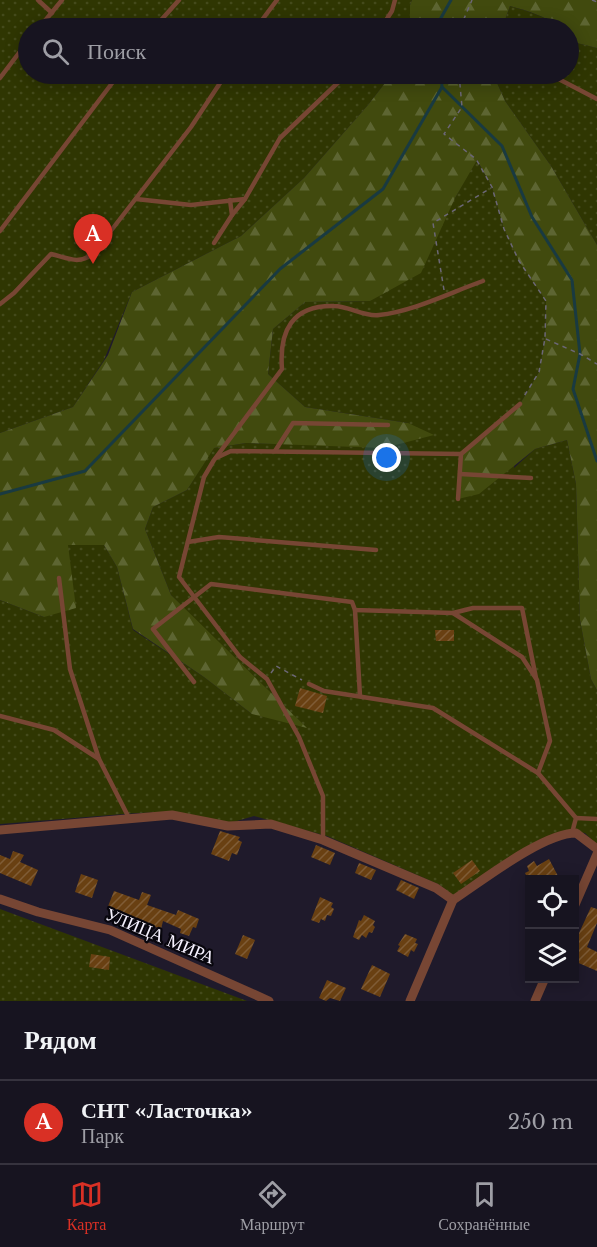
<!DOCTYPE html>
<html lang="ru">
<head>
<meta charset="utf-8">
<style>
	:root { --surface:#171420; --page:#24212d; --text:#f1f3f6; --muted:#9e9ea5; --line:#36333e; --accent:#d93025 }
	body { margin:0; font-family:"Libre Baskerville",serif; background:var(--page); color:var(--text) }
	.controls { position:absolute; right:18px; bottom:18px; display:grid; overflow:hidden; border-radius:0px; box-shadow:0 3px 15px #0003 }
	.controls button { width:54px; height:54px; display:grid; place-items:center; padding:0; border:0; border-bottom:2px solid var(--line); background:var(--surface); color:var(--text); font:30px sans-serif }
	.you { position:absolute; left:387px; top:458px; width:21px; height:21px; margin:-15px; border:4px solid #fff; border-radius:50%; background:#1a73e8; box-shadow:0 0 0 9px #1a73e833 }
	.badge { display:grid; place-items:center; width:39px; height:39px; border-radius:50%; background:var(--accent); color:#fff; font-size:20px; font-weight:700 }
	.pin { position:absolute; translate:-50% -50px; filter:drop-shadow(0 2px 3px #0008) }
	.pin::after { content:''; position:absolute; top:32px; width:21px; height:18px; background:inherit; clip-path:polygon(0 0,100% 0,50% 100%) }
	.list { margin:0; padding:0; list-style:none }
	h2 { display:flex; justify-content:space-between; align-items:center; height:78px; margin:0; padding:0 24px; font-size:26px }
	h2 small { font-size:20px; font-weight:400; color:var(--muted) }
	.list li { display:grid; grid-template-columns:39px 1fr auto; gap:18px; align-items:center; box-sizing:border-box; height:84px; padding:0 24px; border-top:2px solid var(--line) }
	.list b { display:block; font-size:22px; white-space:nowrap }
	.list p { margin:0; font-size:20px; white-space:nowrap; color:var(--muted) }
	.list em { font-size:20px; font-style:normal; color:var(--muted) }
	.icon { flex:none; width:33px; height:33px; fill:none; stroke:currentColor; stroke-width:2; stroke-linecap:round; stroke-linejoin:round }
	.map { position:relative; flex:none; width:597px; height:1001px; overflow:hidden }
	.search { position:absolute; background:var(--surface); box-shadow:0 3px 15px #0003; left:18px; right:18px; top:18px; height:66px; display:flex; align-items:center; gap:15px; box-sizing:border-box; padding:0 21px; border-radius:33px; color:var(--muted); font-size:22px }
	.sheet { height:162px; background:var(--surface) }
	nav { display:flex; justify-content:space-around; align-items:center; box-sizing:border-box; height:84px; border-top:2px solid var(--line); background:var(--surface); font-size:16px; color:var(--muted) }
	nav a { display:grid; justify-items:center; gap:3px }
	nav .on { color:var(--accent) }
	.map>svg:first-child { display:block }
	.green { fill:url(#green-dots) }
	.forest { fill:url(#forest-firs) }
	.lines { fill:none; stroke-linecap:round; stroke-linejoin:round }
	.stream { stroke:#193a41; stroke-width:3 }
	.building { fill:url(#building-hatch) }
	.path { stroke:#6c6777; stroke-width:1.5; stroke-dasharray:4.5 4.5; stroke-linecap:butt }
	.service { stroke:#774634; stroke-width:4.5 }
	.minor { stroke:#774634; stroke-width:9 }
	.labels { text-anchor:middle; stroke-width:4.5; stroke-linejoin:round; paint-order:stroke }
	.street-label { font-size:18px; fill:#f6f2ff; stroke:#08060d }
</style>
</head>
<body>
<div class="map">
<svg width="597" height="1001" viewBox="0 0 597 1001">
	<defs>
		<pattern id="green-dots" width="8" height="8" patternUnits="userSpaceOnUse" patternTransform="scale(1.5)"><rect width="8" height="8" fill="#2f3602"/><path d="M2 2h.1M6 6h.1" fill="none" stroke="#444a1b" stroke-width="1.8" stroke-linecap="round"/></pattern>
		<pattern id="forest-firs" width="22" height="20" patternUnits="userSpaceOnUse" patternTransform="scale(1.5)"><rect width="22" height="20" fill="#414a0e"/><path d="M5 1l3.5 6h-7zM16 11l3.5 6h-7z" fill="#5d6532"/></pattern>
		<pattern id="building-hatch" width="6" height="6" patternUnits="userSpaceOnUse" patternTransform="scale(1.5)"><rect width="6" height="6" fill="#694012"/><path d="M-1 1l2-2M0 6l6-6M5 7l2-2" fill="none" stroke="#7f5c36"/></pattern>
	</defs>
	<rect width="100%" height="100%" fill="#1f1a2b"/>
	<!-- green -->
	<g class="green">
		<polygon points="0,0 412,0 410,5 410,28 28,28 28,74 392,74 368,105 304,178 241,236 132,292 104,360 73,407 0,433"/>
		<path d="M510,6C527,11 546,16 560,28H502Z"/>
		<polygon points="569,36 577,43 597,48 597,245 551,166 505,101 493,74 568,74"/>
		<polygon points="476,159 492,187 504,229 519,260 546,301 545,338 539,372 520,404 514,468 535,449 567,440 576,484 580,620 591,679 597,690 597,845 585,833 568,831 453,895 438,884 327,836 254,816 230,823 172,812 136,813 0,824 0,600 44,617 68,545 104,545 117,567 133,630 204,677 252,714 198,623 171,595 145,529 153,507 187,490 213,448 246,443 302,444 408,423 305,407 268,374 273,329 305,302 370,301 455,198"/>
		<polygon points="0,909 247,1001 0,1001"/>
	</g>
	<!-- forest -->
	<g class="forest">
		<path d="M412,0H597V48L577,43L569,36L568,28H560C546,16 528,11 510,6L502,28H410V5Z"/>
		<polygon points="392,74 493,74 505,101 551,166 597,245 597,690 591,679 580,620 576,484 567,440 535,449 479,494 458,499 461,454 520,404 539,372 545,338 546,301 519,261 504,229 492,187 477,160 455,198 421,273 370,301 305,302 273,329 268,374 305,407 408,423 434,435 384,448 246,443 214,448 187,490 153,507 145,529 171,595 307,728 252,714 204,677 133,629 117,567 104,545 68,545 76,608 44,617 0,600 0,433 73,407 108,355 132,292 241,236 304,178 368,105"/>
	</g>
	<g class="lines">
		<!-- stream -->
		<g class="stream">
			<polyline points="438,28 437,25 451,0"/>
			<polyline points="442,87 502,146 532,217 572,280 580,354 573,389 597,461"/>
			<polyline points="0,494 85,471 280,269 383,189 442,87 441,74"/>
		</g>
	</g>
	<!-- building -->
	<g class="building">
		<polygon points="435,630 454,630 454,641 436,641"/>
		<polygon points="300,688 327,696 323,713 295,706"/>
		<polygon points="220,831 240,837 238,840 242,842 237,855 232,853 229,861 211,854"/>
		<polygon points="316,845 335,853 330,865 311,857"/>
		<polygon points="13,851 24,855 20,862 38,870 31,886 0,873 0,855 10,859"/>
		<polygon points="549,859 558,876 553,879 528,879 525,873 529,871 527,866 534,861 537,866"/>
		<polygon points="472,860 480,871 461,884 453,873"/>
		<polygon points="359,863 376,870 371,880 355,873"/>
		<polygon points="81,874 98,880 92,898 75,892"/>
		<polygon points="401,880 419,888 414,899 396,890"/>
		<polygon points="114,891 139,900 142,892 151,895 147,905 176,915 178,910 199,919 196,928 193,927 189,936 180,933 181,929 163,921 161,929 107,909"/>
		<polygon points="320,897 333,903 331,907 334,909 331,916 327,915 325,921 321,919 319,923 311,920"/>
		<polygon points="591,907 597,909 597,923 587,947 597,952 597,971 574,961 574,944"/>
		<polygon points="364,915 375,921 373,925 375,927 372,933 369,932 366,938 362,935 359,940 353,937 359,920 361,921"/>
		<polygon points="405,934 417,939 415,943 418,944 414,952 411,950 408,957 397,951 400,946 398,945"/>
		<polygon points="243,935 255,940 247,959 235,954"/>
		<polygon points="91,954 110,957 109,970 89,967"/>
		<polygon points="372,965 390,974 380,997 361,989"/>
		<polygon points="327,980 346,988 340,1001 330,998 326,1001 319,998"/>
	</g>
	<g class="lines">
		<!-- path -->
		<g class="path">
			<polyline points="592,0 597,2"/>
			<polyline points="460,28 472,0"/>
			<polyline points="459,74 462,107 444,134 476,159 492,187 504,229 519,261 546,301 545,338 539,372 523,398"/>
			<polyline points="444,290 433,223 491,188"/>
			<polyline points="546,339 580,354 597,364"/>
			<polyline points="271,673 276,666 302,680"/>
		</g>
		<!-- service -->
		<g class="service">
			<polyline points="38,0 52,13"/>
			<polyline points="39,28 62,0"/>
			<polyline points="154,28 179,0"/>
			<polyline points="256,28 277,0"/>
			<polyline points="381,28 392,11 395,0"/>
			<polyline points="549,74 597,99"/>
			<polyline points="0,78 28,41"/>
			<polyline points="136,199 191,205 245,199 280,138 347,74"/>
			<polyline points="232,215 245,199"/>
			<polyline points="0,231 119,74"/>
			<polyline points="214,243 232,215 230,200"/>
			<path d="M0,304L14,293L51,254C68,258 78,265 93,254L191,127L226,74"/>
			<polyline points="275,451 293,423 388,425"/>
			<polyline points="216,458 231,451 461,454 520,404"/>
			<polyline points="460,474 531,478"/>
			<polyline points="458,499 461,454"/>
			<polyline points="188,542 219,537 376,550"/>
			<polyline points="59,578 70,669 99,759"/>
			<polyline points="355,610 360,696"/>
			<polyline points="453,613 473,608 522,608 536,678"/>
			<polyline points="194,682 153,629 211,584 352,602 355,610 453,613 522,657 537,680 550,741 538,773"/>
			<polyline points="309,684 324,691 433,708 538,773 576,818 572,833"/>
			<polyline points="0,716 54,730 99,759 129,818"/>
			<polyline points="576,818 597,819"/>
			<path d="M323,840V796L299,737L267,679L240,657L179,577L204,477L214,460L282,369C279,331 292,305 334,306C349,306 364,317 379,315C414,311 449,293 483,281"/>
		</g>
		<!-- minor -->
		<g class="minor">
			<path d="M0,830L172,815L228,826L271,824L323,840L436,888L453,900C482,881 543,833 576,833L597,849"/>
			<polyline points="0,899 38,912 110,930 269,1001"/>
			<polyline points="574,907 597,854"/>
			<polyline points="410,1001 453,900"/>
			<polyline points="535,1001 545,978"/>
		</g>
	</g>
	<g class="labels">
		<!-- street labels -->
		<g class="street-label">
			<text transform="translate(160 936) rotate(23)" y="6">УЛИЦА МИРА</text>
		</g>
	</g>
</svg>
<div class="controls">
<button><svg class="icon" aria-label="locate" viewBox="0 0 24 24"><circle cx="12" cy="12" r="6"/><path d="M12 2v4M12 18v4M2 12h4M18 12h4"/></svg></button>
<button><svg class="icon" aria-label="layers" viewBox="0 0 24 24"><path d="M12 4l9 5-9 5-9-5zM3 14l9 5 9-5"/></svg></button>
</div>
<div class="you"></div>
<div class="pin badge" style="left:93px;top:264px">A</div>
<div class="search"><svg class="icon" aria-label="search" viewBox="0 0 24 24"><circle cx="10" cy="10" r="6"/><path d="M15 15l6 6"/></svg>Поиск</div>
</div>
<section class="sheet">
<h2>Рядом<small></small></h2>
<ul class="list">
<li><span class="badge">A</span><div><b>СНТ «Ласточка»</b><p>Парк</p></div><em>250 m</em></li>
</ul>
</section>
<nav>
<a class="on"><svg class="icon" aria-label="map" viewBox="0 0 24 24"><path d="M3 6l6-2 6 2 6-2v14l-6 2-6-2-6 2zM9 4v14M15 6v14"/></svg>Карта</a>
<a><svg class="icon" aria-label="directions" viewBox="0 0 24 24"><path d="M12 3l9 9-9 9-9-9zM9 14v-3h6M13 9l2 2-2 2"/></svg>Маршрут</a>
<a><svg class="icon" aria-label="saved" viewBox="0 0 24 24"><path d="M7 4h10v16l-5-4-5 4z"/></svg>Сохранённые</a>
</nav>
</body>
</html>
